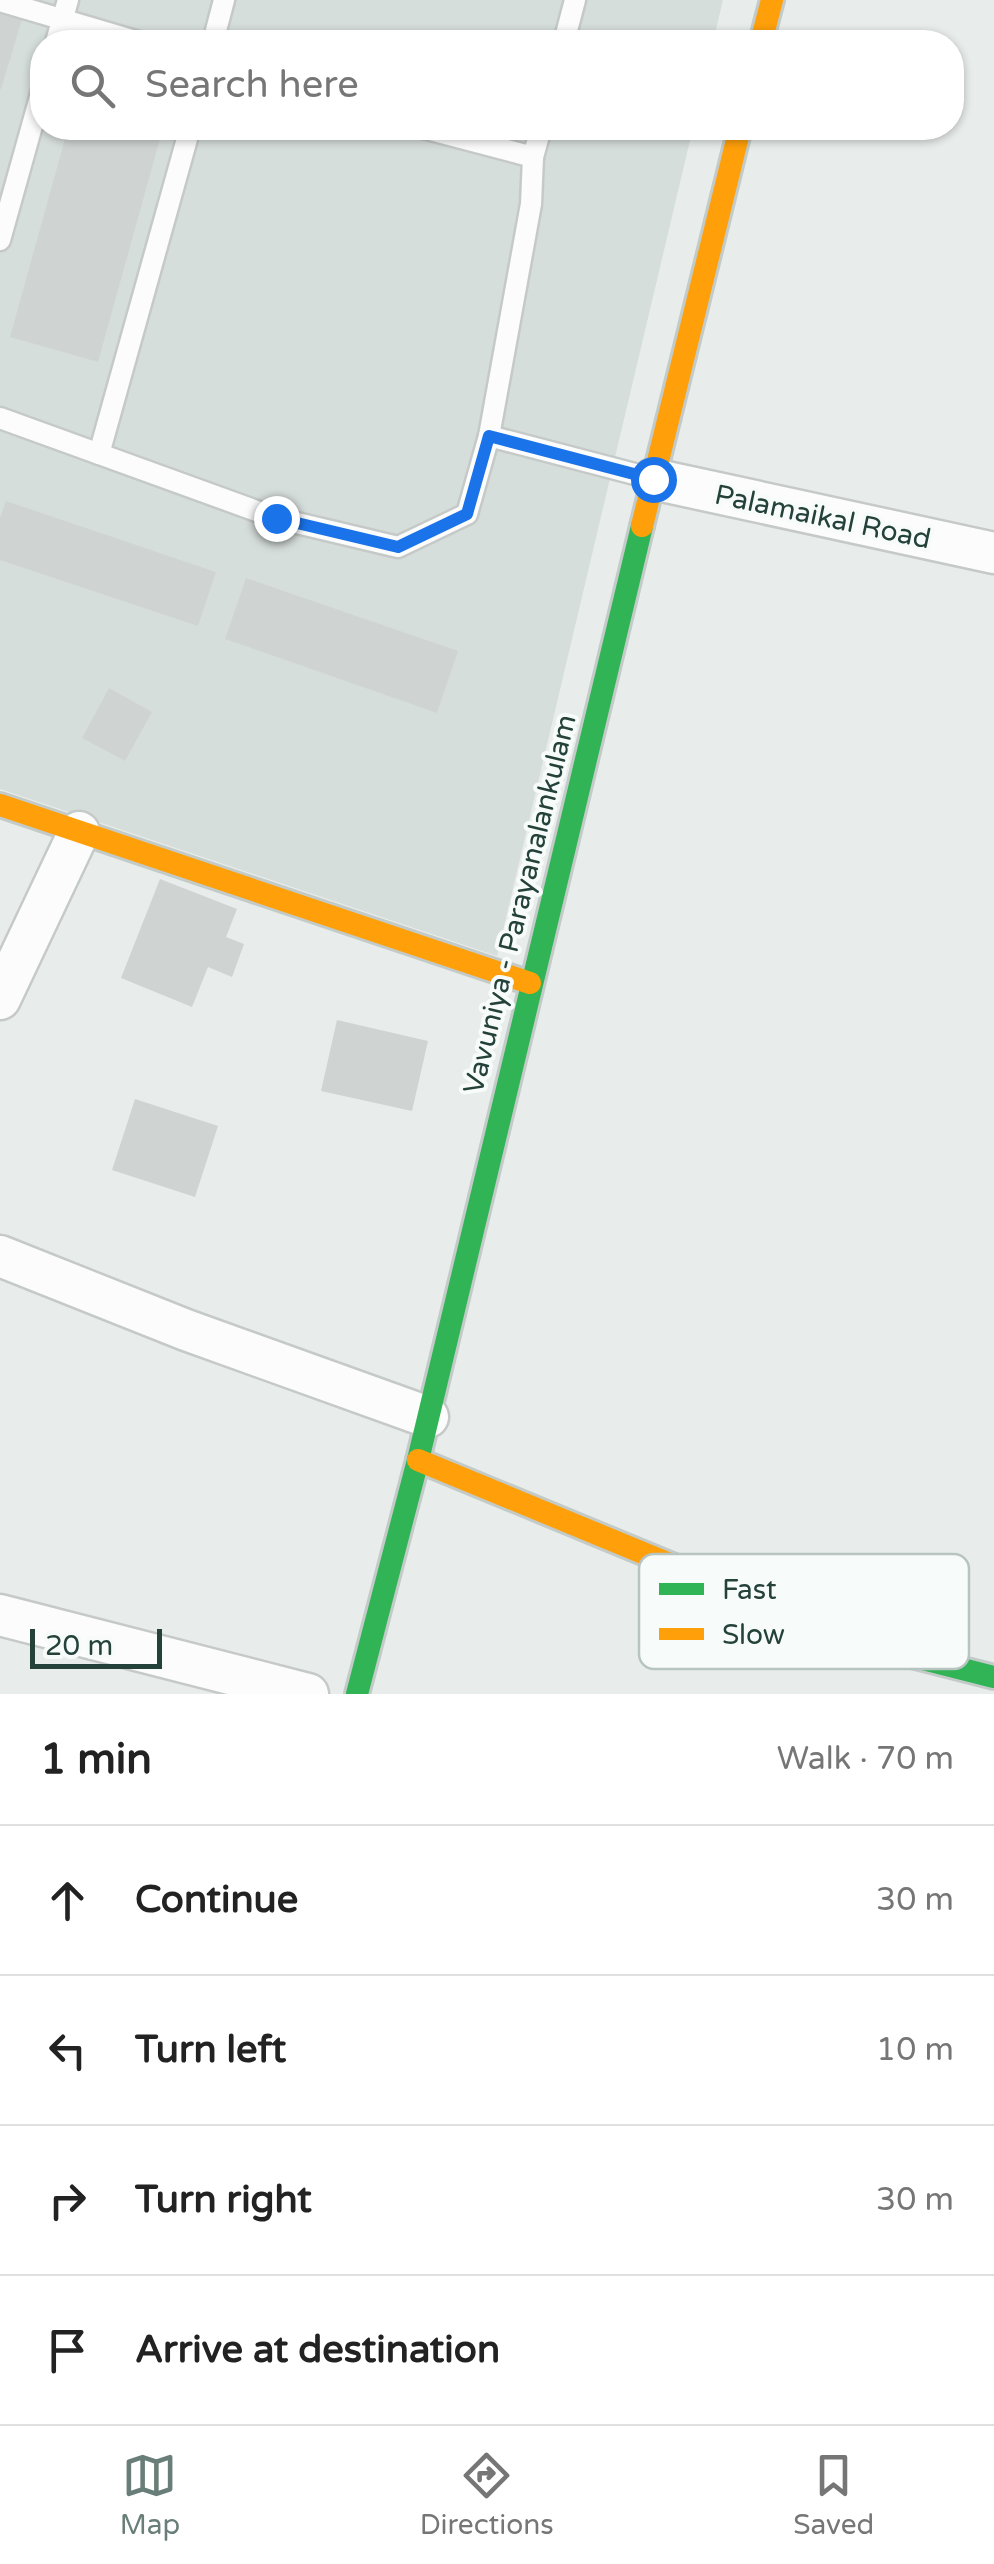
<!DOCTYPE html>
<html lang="en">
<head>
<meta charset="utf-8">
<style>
	:root { --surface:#fff; --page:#f6f6f6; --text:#222; --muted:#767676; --line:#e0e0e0; --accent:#697e78 }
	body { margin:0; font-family:"Varela Round",sans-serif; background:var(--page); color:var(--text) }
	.scale { position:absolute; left:30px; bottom:25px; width:132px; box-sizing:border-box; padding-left:10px; border:5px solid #24423a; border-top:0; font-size:28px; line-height:35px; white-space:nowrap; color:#24423a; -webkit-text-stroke:8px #f7fbf9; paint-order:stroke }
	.stop { position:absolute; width:30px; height:30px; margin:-22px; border:8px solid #1a73e8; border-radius:50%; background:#fff }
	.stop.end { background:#1a73e8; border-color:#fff; box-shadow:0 2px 10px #0008 }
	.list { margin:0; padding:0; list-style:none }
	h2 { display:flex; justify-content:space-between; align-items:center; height:130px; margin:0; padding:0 40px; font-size:42px }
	h2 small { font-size:32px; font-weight:400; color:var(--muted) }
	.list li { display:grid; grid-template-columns:65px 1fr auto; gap:30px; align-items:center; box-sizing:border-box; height:150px; padding:0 40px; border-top:2px solid var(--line) }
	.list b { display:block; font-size:38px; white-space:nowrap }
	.list em { font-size:32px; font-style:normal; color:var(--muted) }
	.icon { flex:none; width:55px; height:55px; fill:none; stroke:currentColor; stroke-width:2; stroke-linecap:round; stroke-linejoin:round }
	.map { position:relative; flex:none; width:994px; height:1694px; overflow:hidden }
	.search { position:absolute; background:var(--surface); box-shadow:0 2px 8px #0004; left:30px; right:30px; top:30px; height:110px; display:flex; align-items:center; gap:25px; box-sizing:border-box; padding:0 35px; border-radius:40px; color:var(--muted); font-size:38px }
	.sheet { height:730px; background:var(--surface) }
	nav { display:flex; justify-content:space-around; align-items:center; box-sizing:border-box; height:140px; border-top:2px solid var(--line); background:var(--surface); font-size:28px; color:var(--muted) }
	nav a { display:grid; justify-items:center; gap:5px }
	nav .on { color:var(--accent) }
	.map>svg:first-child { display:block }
	.built { fill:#d6dedb }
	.building { fill:#cfd4d2 }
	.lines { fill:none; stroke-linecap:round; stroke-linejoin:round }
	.lane-casing { stroke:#c5cac8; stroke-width:25 }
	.street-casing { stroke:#c5cac8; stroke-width:45 }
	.fast-casing { stroke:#c3cbc8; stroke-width:28 }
	.slow-casing { stroke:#c3cbc8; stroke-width:28 }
	.lane { stroke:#fcfcfc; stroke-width:20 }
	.street { stroke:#fcfcfc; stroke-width:40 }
	.fast { stroke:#30b455; stroke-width:22 }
	.slow { stroke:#ff9f0a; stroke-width:22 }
	.route { stroke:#1a73e8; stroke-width:12 }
	.labels { text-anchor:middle; stroke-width:8; stroke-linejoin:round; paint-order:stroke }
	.street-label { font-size:28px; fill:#24423a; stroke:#f7fbf9 }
	.key { fill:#f7fbf9; stroke:#b8c4c0; stroke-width:2.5 }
	.key-label { font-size:28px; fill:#24423a }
</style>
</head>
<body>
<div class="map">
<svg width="994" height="1694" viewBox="0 0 994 1694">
	<rect width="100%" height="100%" fill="#e8edeb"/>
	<!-- built -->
	<polygon class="built" points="0,0 723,0 713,42 42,42 42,128 693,128 497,956 0,789"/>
	<!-- building -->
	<g class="building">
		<polygon points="0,9 23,16 1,89 0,89"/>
		<polygon points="68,128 163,128 98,362 10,337"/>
		<polygon points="6,501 216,572 198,626 0,560 0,518"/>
		<polygon points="246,578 458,651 437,713 225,639"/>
		<polygon points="109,688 152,712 125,761 82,738"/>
		<polygon points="160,879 237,909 226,937 244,944 232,977 208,967 192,1007 121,978"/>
		<polygon points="337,1020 428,1041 412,1111 321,1091"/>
		<polygon points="135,1099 218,1126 195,1197 112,1170"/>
	</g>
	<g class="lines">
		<defs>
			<g id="lane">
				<polyline points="0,1 139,42"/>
				<polyline points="56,42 68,0"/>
				<polyline points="213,42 224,0"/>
				<polyline points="564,42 575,0"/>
				<polyline points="423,128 533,157 531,204 489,436"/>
				<polyline points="533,157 541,128"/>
				<polyline points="0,240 42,90"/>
				<polyline points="0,418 276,518 398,547 467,514 489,436 650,478"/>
				<polyline points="99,454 190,128"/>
			</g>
			<g id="street">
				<polyline points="653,479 994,553"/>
				<polyline points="0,999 79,832"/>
				<polyline points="0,1256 186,1330 428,1417"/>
				<polyline points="0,1615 308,1694"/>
			</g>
			<g id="fast">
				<polyline points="793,1615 864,1644 994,1677"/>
				<polyline points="357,1694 418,1460 642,526"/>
			</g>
			<g id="slow">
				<polyline points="761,42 772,0"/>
				<polyline points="642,526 740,128"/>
				<polyline points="0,805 530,983"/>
				<polyline points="418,1460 793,1615"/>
			</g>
		</defs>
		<!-- lane casing -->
		<use href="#lane" class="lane-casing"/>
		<!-- street casing -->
		<use href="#street" class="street-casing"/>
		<!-- fast casing -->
		<use href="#fast" class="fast-casing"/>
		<!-- slow casing -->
		<use href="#slow" class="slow-casing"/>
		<!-- lane -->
		<use href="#lane" class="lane"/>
		<!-- street -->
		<use href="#street" class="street"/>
		<!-- fast -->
		<use href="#fast" class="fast"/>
		<!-- slow -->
		<use href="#slow" class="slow"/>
	</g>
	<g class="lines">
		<!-- route -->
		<polyline class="route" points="276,518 398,547 467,514 489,436 653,479"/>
	</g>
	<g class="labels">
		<!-- street labels -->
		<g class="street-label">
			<text transform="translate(823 516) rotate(12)" y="10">Palamaikal Road</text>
			<text transform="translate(519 904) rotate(-76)" y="10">Vavuniya - Parayanalankulam</text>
		</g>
	</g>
	<!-- legend -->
	<rect x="639" y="1554" width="330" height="115" rx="15" class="key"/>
	<rect x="659" y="1583" width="45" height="12" fill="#30b455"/>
	<rect x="659" y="1628" width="45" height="12" fill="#ff9f0a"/>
	<g class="key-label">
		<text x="722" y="1599">Fast</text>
		<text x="722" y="1644">Slow</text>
	</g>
</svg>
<div class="scale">20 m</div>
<div class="stop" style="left:653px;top:479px"></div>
<div class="stop end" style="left:276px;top:518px"></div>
<div class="search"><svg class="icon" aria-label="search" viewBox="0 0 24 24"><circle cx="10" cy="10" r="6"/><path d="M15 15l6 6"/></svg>Search here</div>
</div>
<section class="sheet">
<h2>1 min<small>Walk · 70 m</small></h2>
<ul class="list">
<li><svg class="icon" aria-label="ahead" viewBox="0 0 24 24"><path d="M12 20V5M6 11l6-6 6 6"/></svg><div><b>Continue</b></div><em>30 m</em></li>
<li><svg class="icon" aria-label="left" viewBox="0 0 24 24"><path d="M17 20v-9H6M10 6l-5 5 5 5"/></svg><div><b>Turn left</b></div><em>10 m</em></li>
<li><svg class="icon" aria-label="right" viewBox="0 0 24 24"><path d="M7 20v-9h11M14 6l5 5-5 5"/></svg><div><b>Turn right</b></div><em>30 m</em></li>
<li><svg class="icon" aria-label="arrive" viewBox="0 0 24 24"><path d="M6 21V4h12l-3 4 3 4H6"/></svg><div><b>Arrive at destination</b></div></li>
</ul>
</section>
<nav>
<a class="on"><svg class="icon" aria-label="map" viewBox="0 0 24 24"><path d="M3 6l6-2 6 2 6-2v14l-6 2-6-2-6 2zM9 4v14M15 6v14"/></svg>Map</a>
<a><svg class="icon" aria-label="directions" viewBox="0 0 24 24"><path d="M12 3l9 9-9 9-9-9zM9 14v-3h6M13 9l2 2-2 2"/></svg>Directions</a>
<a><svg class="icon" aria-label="saved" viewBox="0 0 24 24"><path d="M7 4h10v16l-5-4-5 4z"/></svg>Saved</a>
</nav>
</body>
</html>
